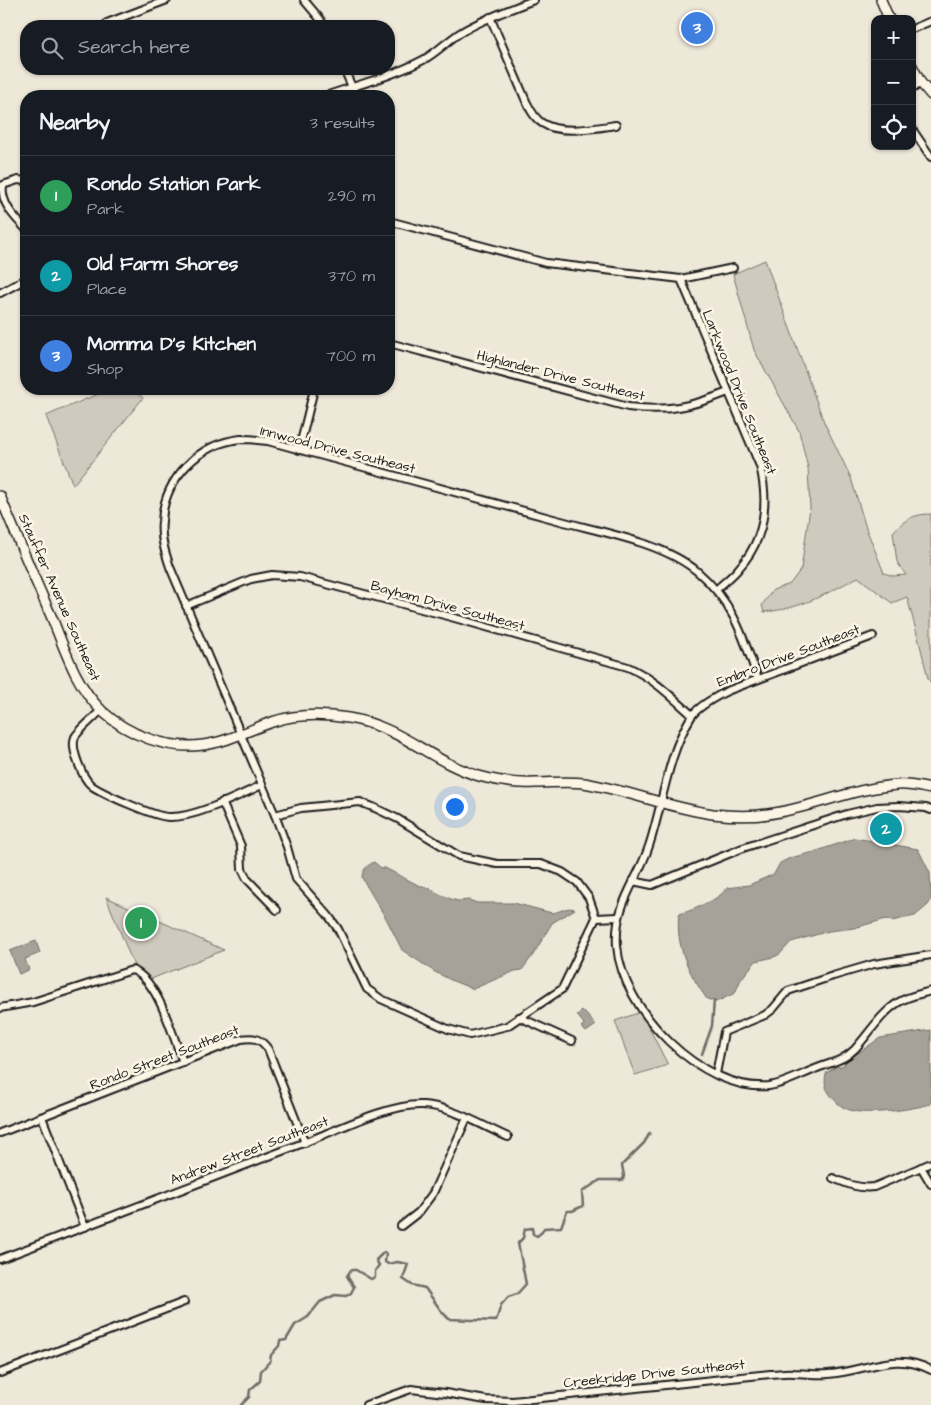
<!DOCTYPE html>
<html lang="en">
<head>
<meta charset="utf-8">
<style>
	:root { --surface:#171b24; --page:#20242c; --text:#f1f3f6; --muted:#9ea1a6; --line:#363941; --accent:#7c3aed }
	body { margin:0; font-family:"Architects Daughter",sans-serif; background:var(--page); color:var(--text) }
	.controls { position:absolute; right:15px; top:15px; display:grid; overflow:hidden; border-radius:10px; box-shadow:0 1px 4px #0004 }
	.controls button { width:45px; height:45px; display:grid; place-items:center; padding:0; border:0; border-bottom:1px solid var(--line); background:var(--surface); color:var(--text); font:25px sans-serif }
	.you { position:absolute; left:454px; top:806px; width:18px; height:18px; margin:-12px; border:4px solid #fff; border-radius:50%; background:#1a73e8; box-shadow:0 0 0 8px #1a73e833 }
	.badge { display:grid; place-items:center; width:32px; height:32px; border-radius:50%; background:var(--accent); color:#fff; font-size:16px; font-weight:700 }
	.pin { position:absolute; translate:-50% -50%; border:2px solid #fff; box-shadow:0 1px 5px #0006 }
	.list { margin:0; padding:0; list-style:none }
	h2 { display:flex; justify-content:space-between; align-items:center; height:65px; margin:0; padding:0 20px; font-size:21px }
	h2 small { font-size:16px; font-weight:400; color:var(--muted) }
	.list li { display:grid; grid-template-columns:32px 1fr auto; gap:15px; align-items:center; box-sizing:border-box; height:80px; padding:0 20px; border-top:1px solid var(--line) }
	.list b { display:block; font-size:19px; white-space:nowrap }
	.list p { margin:0; font-size:16px; white-space:nowrap; color:var(--muted) }
	.list em { font-size:16px; font-style:normal; color:var(--muted) }
	.icon { flex:none; width:28px; height:28px; fill:none; stroke:currentColor; stroke-width:2; stroke-linecap:round; stroke-linejoin:round }
	.map { position:relative; flex:none; width:931px; height:1405px; overflow:hidden }
	.search { position:absolute; background:var(--surface); box-shadow:0 1px 4px #0004; left:20px; top:20px; width:375px; height:55px; display:flex; align-items:center; gap:12px; box-sizing:border-box; padding:0 18px; border-radius:20px; color:var(--muted); font-size:19px }
	.panel { position:absolute; background:var(--surface); box-shadow:0 1px 4px #0004; left:20px; top:90px; width:375px; height:305px; border-radius:20px }
	.map>svg:first-child { display:block }
	.green { fill:#cfcabd; stroke:#76736c }
	.water { fill:#a7a299; stroke:#6f6c67 }
	.lines { fill:none; stroke-linecap:round; stroke-linejoin:round }
	.stream { stroke:#6f6c67; stroke-width:2.5 }
	.street-casing { stroke:#1c1c1c; stroke-width:10 }
	.secondary-casing { stroke:#1c1c1c; stroke-width:12 }
	.street { stroke:#fcf5e5; stroke-width:6 }
	.secondary { stroke:#fcf5e5; stroke-width:9 }
	.labels { text-anchor:middle; stroke-width:5; stroke-linejoin:round; paint-order:stroke }
	.street-label { font-size:14px; fill:#1c1c1c; stroke:#fcf5e5 }
</style>
</head>
<body>
<div class="map">
<svg width="931" height="1405" viewBox="0 0 931 1405">
	<rect width="100%" height="100%" fill="#eee8d9"/>
	<filter id="ink" filterUnits="userSpaceOnUse"><feTurbulence type="fractalNoise" baseFrequency=".02" numOctaves="2"/><feDisplacementMap in="SourceGraphic" scale="10" xChannelSelector="R" yChannelSelector="G"/><feConvolveMatrix kernelMatrix="1 2 1 2 8 2 1 2 1" color-interpolation-filters="sRGB"/></filter>
	<g filter="url(#ink)">
		<!-- green -->
		<g class="green">
			<path d="M765,260L824,422L851,478L866,528L884,573L893,576L906,575L897,562L893,532C905,519 914,514 931,514V683L928,678L921,649L907,597L892,603L858,577C826,594 801,609 764,612L762,605L773,590L790,584L801,569L810,508L808,468L799,431L754,350L733,274Z"/>
			<polygon points="110,389 132,389 143,398 73,485 46,416"/>
			<polygon points="106,897 224,950 141,983"/>
			<polygon points="641,1012 668,1065 635,1075 615,1021"/>
		</g>
		<!-- water -->
		<g class="water">
			<path d="M855,838L918,849L930,873L931,900L928,905L915,916L892,921L886,919L854,928L829,931L791,942L780,954L774,957L756,961L741,979L735,993L716,1002L707,999C689,974 675,946 679,914C692,911 720,899 727,888L749,885L774,874L780,863L790,858L814,852Z"/>
			<path d="M374,862L381,868H385L418,885L434,890L437,893L451,899L458,901L469,900L477,903H514L552,913C561,912 565,906 575,909L552,923L533,955L522,970L515,971L473,989L453,981L435,972L402,950L387,920L362,878C362,869 368,865 374,862Z"/>
			<polygon points="36,941 40,953 25,959 29,970 19,974 10,951"/>
			<polygon points="582,1010 596,1025 586,1032 581,1027 584,1024 577,1015"/>
			<path d="M931,1030V1104C912,1109 865,1117 847,1109C841,1107 836,1102 832,1097C825,1088 824,1084 826,1073L836,1067L837,1065L839,1067L844,1065L845,1062L880,1038Z"/>
		</g>
		<g class="lines">
			<!-- stream -->
			<g class="stream">
				<polyline points="702,1054 712,1026 714,1001"/>
				<polyline points="241,1405 249,1397 250,1390 260,1381 261,1371 270,1361 271,1355 279,1346 280,1341 286,1340 295,1325 308,1317 320,1302 335,1295 346,1296 351,1293 354,1287 347,1276 351,1270 356,1270 371,1279 375,1277 375,1271 379,1265 376,1260 384,1252 386,1254 385,1262 388,1264 397,1262 408,1264 403,1279 412,1285 425,1288 442,1312 449,1319 496,1321 501,1305 508,1297 517,1294 526,1284 518,1243 523,1238 525,1229 532,1228 533,1234 537,1236 542,1232 544,1228 561,1227 567,1211 572,1211 583,1206 582,1192 600,1180 623,1180 624,1176 622,1165 644,1143 650,1133"/>
			</g>
			<defs>
				<g id="street">
					<polyline points="304,0 320,19 324,26"/>
					<path d="M490,17L526,101C530,109 534,118 542,123C560,135 596,128 616,125"/>
					<polyline points="107,23 167,0"/>
					<polyline points="912,29 931,21"/>
					<polyline points="344,69 356,96"/>
					<polyline points="912,89 921,83"/>
					<path d="M325,96C357,85 393,76 423,60C438,52 449,39 463,31C486,18 510,9 534,0"/>
					<polyline points="912,129 931,157"/>
					<path d="M26,181L18,180L3,185C0,203 15,218 26,229"/>
					<polyline points="389,221 546,263 681,279 733,268"/>
					<path d="M681,279L760,466C769,503 765,539 739,568C733,576 724,582 717,589"/>
					<polyline points="0,293 26,279"/>
					<path d="M389,343L628,407C667,412 691,407 728,392"/>
					<polyline points="299,450 314,389"/>
					<path d="M186,606L251,579L272,575L300,577L444,615L628,667C653,678 672,697 692,715"/>
					<path d="M873,636L727,691C716,697 698,706 691,717C667,756 663,804 649,846C637,883 614,904 617,946C622,1010 702,1092 769,1086C784,1084 800,1075 815,1069C824,1065 834,1063 843,1058C847,1056 852,1052 855,1049C869,1034 881,1013 899,1002C908,996 920,994 931,991"/>
					<path d="M101,710C96,716 77,732 75,737C70,749 83,779 92,786C104,794 155,817 169,817C195,818 238,796 262,785"/>
					<polyline points="222,802 241,846 242,869 247,879 277,910"/>
					<polyline points="275,815 301,808 360,802 375,808 398,819 459,856 497,864 541,864 562,872 577,882 589,898 596,918"/>
					<polyline points="633,881 652,885 743,848 847,814 877,807 899,806 926,808 931,810"/>
					<path d="M596,918L562,989L507,1026L470,1035L448,1029L381,999L367,989L338,929L328,915L296,879L287,847L275,815L170,567C165,552 160,537 162,521C164,479 199,443 241,439C250,439 260,440 268,441C364,468 461,493 557,520C600,532 663,542 698,572C733,602 743,636 758,679"/>
					<polyline points="596,918 618,917"/>
					<path d="M0,1008L33,1002L132,970C158,979 173,1037 183,1062"/>
					<polyline points="519,1017 572,1041"/>
					<polyline points="716,1074 724,1032 765,1015 773,1009 788,991 833,976 874,964 931,955"/>
					<polyline points="42,1117 85,1227"/>
					<path d="M0,1133L241,1039C254,1037 260,1038 268,1049L305,1143"/>
					<polyline points="921,1167 931,1184"/>
					<path d="M833,1178C847,1184 859,1189 874,1187L931,1163"/>
					<polyline points="401,1226 419,1212 433,1193 467,1118"/>
					<path d="M0,1259C99,1222 198,1183 298,1145C331,1133 389,1103 423,1105C450,1106 483,1126 508,1137"/>
					<polyline points="0,1373 184,1302"/>
					<path d="M366,1405L411,1389L445,1393L486,1400L513,1401L770,1374C777,1374 786,1372 793,1373C805,1373 816,1375 828,1374C865,1372 895,1350 931,1370"/>
				</g>
				<g id="secondary">
					<polyline points="881,0 889,19"/>
					<polyline points="912,66 921,83 931,95"/>
					<path d="M0,496C17,537 34,578 52,618C65,650 76,686 102,711C128,735 168,750 203,745C227,742 249,730 272,722C296,714 323,714 348,718C401,726 431,762 479,776C497,781 515,784 534,783C550,783 567,781 584,783C627,790 669,808 713,814C731,816 750,817 768,814C812,808 853,788 898,785C909,784 920,787 931,789"/>
				</g>
			</defs>
			<!-- street casing -->
			<use href="#street" class="street-casing"/>
			<!-- secondary casing -->
			<use href="#secondary" class="secondary-casing"/>
			<!-- street -->
			<use href="#street" class="street"/>
			<!-- secondary -->
			<use href="#secondary" class="secondary"/>
		</g>
	</g>
	<g class="labels">
		<!-- street labels -->
		<g class="street-label">
			<text transform="translate(561 375) rotate(14)" y="5">Highlander Drive Southeast</text>
			<text transform="translate(740 392) rotate(68)" y="5">Larkwood Drive Southeast</text>
			<text transform="translate(338 449) rotate(14)" y="5">Innwood Drive Southeast</text>
			<text transform="translate(60 597) rotate(66)" y="5">Stauffer Avenue Southeast</text>
			<text transform="translate(448 605) rotate(15)" y="5">Bayham Drive Southeast</text>
			<text transform="translate(788 655) rotate(-21)" y="5">Embro Drive Southeast</text>
			<text transform="translate(164 1057) rotate(-21)" y="5">Rondo Street Southeast</text>
			<text transform="translate(249 1150) rotate(-21)" y="5">Andrew Street Southeast</text>
			<text transform="translate(654 1373) rotate(-6)" y="5">Creekridge Drive Southeast</text>
		</g>
	</g>
</svg>
<div class="controls">
<button>+</button>
<button>−</button>
<button><svg class="icon" aria-label="locate" viewBox="0 0 24 24"><circle cx="12" cy="12" r="6"/><path d="M12 2v4M12 18v4M2 12h4M18 12h4"/></svg></button>
</div>
<div class="you"></div>
<div class="pin badge" style="left:141px;top:923px;background:#2e9e5b">1</div>
<div class="pin badge" style="left:886px;top:829px;background:#0f9aa8">2</div>
<div class="pin badge" style="left:697px;top:28px;background:#3f7fe0">3</div>
<div class="search"><svg class="icon" aria-label="search" viewBox="0 0 24 24"><circle cx="10" cy="10" r="6"/><path d="M15 15l6 6"/></svg>Search here</div>
<section class="panel">
<h2>Nearby<small>3 results</small></h2>
<ul class="list">
<li><span class="badge" style="background:#2e9e5b">1</span><div><b>Rondo Station Park</b><p>Park</p></div><em>290 m</em></li>
<li><span class="badge" style="background:#0f9aa8">2</span><div><b>Old Farm Shores</b><p>Place</p></div><em>370 m</em></li>
<li><span class="badge" style="background:#3f7fe0">3</span><div><b>Momma D's Kitchen</b><p>Shop</p></div><em>700 m</em></li>
</ul>
</section>
</div>
</body>
</html>
